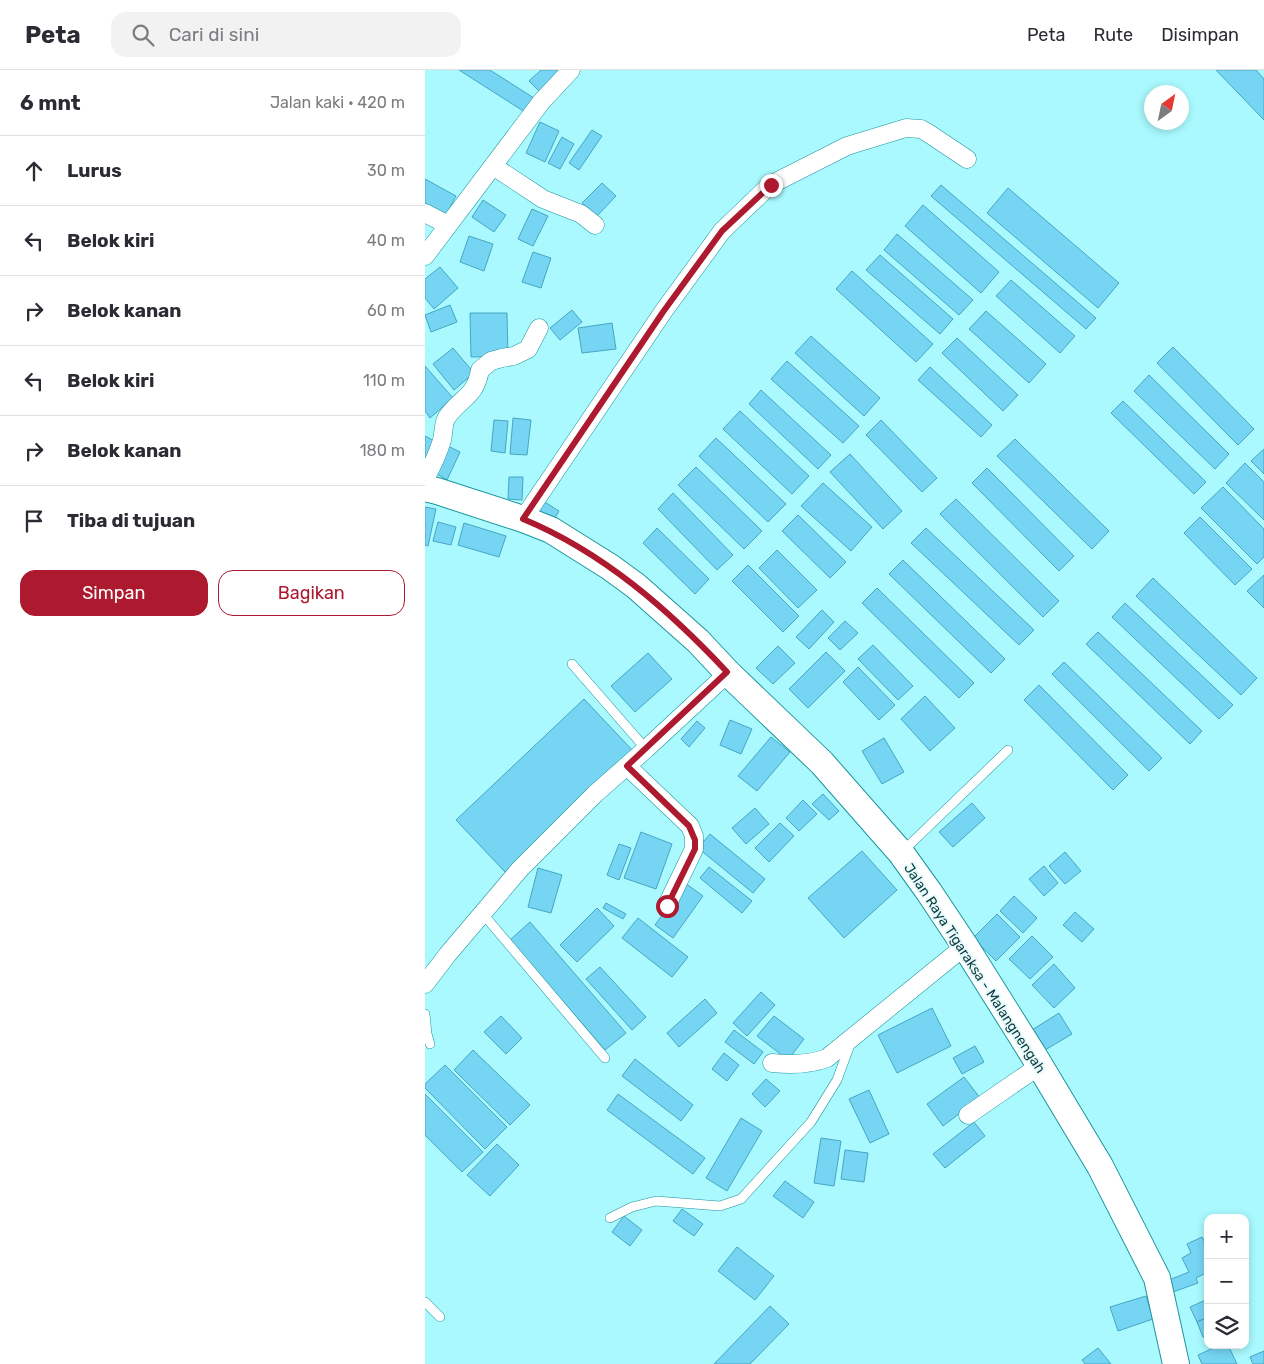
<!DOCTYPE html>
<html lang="id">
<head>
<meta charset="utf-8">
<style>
	:root { --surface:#fff; --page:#f2f2f3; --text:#2b2b33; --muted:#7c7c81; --line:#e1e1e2; --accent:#ad192e }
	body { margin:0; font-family:Rubik,sans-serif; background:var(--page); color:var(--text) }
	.controls { position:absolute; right:15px; bottom:15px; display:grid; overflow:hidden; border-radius:10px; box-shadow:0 2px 8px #0003 }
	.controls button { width:45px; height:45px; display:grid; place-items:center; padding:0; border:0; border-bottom:1px solid var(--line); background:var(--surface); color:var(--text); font:25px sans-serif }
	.compass { position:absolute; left:719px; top:15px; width:45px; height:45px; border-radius:50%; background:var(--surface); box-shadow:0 2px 8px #0003; rotate:33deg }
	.stop { position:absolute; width:15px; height:15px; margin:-11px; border:4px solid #ad192e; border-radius:50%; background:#fff }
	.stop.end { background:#ad192e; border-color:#fff; box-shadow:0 1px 5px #0008 }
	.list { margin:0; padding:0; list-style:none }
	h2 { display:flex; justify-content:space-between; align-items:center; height:65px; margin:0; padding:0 20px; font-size:21px }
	h2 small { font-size:16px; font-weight:400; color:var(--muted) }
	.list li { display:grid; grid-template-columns:32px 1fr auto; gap:15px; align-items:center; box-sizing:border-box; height:70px; padding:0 20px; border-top:1px solid var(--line) }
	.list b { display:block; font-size:19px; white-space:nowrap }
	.list em { font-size:16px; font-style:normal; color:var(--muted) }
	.actions { display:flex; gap:10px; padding:15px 20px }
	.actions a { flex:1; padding:11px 0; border:1px solid var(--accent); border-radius:15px; text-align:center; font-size:18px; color:var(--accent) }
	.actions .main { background:var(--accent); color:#fff }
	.icon { flex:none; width:28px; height:28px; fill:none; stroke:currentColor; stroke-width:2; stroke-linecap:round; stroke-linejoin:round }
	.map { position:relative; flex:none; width:839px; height:1294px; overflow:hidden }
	header { display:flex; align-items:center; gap:30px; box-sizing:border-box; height:70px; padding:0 25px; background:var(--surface); border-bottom:1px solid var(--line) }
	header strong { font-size:24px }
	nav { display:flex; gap:28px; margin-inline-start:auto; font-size:18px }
	.search { width:350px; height:45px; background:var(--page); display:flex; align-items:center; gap:12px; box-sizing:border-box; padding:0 18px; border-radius:15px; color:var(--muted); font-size:19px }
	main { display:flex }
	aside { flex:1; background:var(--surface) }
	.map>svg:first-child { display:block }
	.building { fill:#75d5f3; stroke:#46a6c3 }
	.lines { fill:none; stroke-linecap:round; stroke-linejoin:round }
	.service-casing { stroke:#1b959c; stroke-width:10 }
	.minor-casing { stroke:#1b959c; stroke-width:19 }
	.primary-casing { stroke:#1b959c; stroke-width:28 }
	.service { stroke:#fff; stroke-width:9 }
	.minor { stroke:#fff; stroke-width:18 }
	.primary { stroke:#fff; stroke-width:26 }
	.route { stroke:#ad192e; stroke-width:6 }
	.labels { text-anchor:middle; stroke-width:4; stroke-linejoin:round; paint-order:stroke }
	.street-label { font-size:14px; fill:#0d3d40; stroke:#e8fafb }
</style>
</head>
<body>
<header>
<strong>Peta</strong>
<div class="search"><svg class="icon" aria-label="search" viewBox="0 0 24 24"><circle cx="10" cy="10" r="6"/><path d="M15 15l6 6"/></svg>Cari di sini</div>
<nav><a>Peta</a><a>Rute</a><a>Disimpan</a></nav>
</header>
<main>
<aside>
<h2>6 mnt<small>Jalan kaki · 420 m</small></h2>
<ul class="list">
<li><svg class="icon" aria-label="ahead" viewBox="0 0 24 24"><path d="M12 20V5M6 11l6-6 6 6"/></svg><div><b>Lurus</b></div><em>30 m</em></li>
<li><svg class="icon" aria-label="left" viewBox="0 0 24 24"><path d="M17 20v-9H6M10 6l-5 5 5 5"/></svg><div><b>Belok kiri</b></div><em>40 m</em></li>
<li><svg class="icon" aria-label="right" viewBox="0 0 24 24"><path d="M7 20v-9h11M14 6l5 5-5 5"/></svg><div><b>Belok kanan</b></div><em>60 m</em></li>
<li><svg class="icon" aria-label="left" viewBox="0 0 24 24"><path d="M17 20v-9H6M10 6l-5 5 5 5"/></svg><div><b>Belok kiri</b></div><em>110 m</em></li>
<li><svg class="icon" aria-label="right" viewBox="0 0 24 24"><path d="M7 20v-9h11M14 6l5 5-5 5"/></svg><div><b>Belok kanan</b></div><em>180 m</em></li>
<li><svg class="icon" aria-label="arrive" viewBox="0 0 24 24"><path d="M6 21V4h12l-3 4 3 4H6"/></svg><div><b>Tiba di tujuan</b></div></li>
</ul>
<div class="actions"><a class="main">Simpan</a><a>Bagikan</a></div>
</aside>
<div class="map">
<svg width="839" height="1294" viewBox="0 0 839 1294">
	<rect width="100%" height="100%" fill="#a9f9fe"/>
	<!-- building -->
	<g class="building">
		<polygon points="34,0 65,0 112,30 103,44"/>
		<polygon points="116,0 132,0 136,4 116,23 104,11"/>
		<polygon points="791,0 831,0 839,9 839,50"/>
		<polygon points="115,52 134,61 120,92 101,83"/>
		<polygon points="167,60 177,66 154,100 144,93"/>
		<polygon points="137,67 149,74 135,99 123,93"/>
		<polygon points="0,109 31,126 21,145 0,134"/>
		<polygon points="177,113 191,126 172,146 157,133"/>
		<polygon points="516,115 671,248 661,259 506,126"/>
		<polygon points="583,118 694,213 673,238 562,143"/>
		<polygon points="58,130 81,145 69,162 47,147"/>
		<polygon points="498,135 574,202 556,223 480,156"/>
		<polygon points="107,139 123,146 108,176 93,169"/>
		<polygon points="472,164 548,230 534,245 459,180"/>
		<polygon points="44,166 68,174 59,201 35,192"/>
		<polygon points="108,182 126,188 116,218 97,212"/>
		<polygon points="455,185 528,249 515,264 441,200"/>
		<polygon points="15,197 33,218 9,239 0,228 0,209"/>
		<polygon points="427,201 508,274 491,292 411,219"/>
		<polygon points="586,210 650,266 635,283 571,226"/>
		<polygon points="25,235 32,252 6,262 0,245"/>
		<polygon points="147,240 157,252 135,270 125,258"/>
		<polygon points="561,241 621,294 604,313 544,259"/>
		<polygon points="45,243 82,243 83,286 46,287"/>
		<polygon points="187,253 191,279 157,283 153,258"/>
		<polygon points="386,266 455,328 439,346 370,283"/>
		<polygon points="532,268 593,325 578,341 517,283"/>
		<polygon points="748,277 829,359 813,375 732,293"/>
		<polygon points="28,278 49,303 29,320 8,294"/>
		<polygon points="362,291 434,356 418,373 346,309"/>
		<polygon points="0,296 28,328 5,348 0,341"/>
		<polygon points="505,297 567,355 556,367 493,310"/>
		<polygon points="724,305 804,384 790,399 709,321"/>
		<polygon points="336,320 406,385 393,399 324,334"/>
		<polygon points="698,331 781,412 769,424 686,343"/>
		<polygon points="315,341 384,406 367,424 298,359"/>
		<polygon points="88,348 106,350 102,385 85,384"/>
		<polygon points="69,350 83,351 80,383 66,381"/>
		<polygon points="456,350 512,408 497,422 441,365"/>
		<polygon points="0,366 13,373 0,398"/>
		<polygon points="291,368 361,434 343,452 274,386"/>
		<polygon points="590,369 684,461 667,479 572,386"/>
		<polygon points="23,376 35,382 22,410 10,403"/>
		<polygon points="839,379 839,404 826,391"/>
		<polygon points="425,384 477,441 458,459 405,402"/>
		<polygon points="820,393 839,412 839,450 801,413"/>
		<polygon points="271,397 337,461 319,479 253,415"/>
		<polygon points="562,398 649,486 634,501 547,413"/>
		<polygon points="84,407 98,407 97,430 83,429"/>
		<polygon points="398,413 447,457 426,481 376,436"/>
		<polygon points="798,417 839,459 839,487 832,494 776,438"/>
		<polygon points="248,423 308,485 292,500 233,439"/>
		<polygon points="115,429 134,441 128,451 109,438"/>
		<polygon points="531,429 634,531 618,547 515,444"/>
		<polygon points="0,437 11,439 3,476 0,475"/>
		<polygon points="373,445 421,492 405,508 357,461"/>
		<polygon points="775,447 827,499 810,515 759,463"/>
		<polygon points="13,452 31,457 26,475 8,471"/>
		<polygon points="39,453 81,466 74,487 33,475"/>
		<polygon points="232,458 284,509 270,524 218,473"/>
		<polygon points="501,458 609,560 594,575 486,473"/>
		<polygon points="352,480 392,520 373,538 334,498"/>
		<polygon points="478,490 580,589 566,603 464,504"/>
		<polygon points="323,495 374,546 358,562 307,511"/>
		<polygon points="839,505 839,538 822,521"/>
		<polygon points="728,508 832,608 816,625 711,526"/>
		<polygon points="452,518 549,613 534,628 437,533"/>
		<polygon points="700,533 808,635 794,649 687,547"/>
		<polygon points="397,540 409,552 384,579 371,567"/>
		<polygon points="420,551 433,563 415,580 403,568"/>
		<polygon points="673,562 777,661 765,674 661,574"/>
		<polygon points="448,575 488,616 473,630 433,589"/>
		<polygon points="353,576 370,593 348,614 331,598"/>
		<polygon points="401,582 420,601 383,638 364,619"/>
		<polygon points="223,583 247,609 210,642 186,616"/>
		<polygon points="639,592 737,688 724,701 627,604"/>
		<polygon points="433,597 470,635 454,650 418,612"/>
		<polygon points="614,615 703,705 688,720 599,630"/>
		<polygon points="500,626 530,658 505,681 476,649"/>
		<polygon points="159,629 209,682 81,803 31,750"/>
		<polygon points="305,650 327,659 316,684 295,675"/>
		<polygon points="272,651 280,658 264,677 256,669"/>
		<polygon points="346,667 365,682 332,721 313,706"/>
		<polygon points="459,668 479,702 457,714 437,681"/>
		<polygon points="398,724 414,741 404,750 387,734"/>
		<polygon points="378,730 392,744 374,761 361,748"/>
		<polygon points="547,733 560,748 528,777 514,762"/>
		<polygon points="330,738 344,754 321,774 307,758"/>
		<polygon points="355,753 369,766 344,792 330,778"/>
		<polygon points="216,762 247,774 231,819 199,808"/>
		<polygon points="285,764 340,809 328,823 273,778"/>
		<polygon points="194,774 206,778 194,810 182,805"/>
		<polygon points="437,781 472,820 419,868 383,828"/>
		<polygon points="640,782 656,801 640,814 624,796"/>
		<polygon points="619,796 633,813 619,826 604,809"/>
		<polygon points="284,797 327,831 317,843 275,808"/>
		<polygon points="113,798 137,805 126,843 103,837"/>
		<polygon points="260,813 278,826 248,868 230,855"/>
		<polygon points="589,826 612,848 598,863 575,841"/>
		<polygon points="181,833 201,844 198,849 178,838"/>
		<polygon points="172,838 189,856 152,892 135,875"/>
		<polygon points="650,842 669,859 657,872 638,855"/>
		<polygon points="572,844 595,867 571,891 548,868"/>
		<polygon points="213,848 263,887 247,907 197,868"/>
		<polygon points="105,852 201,963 180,980 85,870"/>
		<polygon points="607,866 628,887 605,909 584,889"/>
		<polygon points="629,894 650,918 629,938 607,915"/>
		<polygon points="175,897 221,947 207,960 161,909"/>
		<polygon points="336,922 350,935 322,966 308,953"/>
		<polygon points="280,929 292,943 254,977 242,963"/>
		<polygon points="507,938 526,976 472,1003 453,965"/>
		<polygon points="634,943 647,964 620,980 607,960"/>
		<polygon points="76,946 97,968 81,984 59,962"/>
		<polygon points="349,946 379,969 363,990 332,966"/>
		<polygon points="309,960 338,982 329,994 300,972"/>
		<polygon points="550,976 559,992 537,1004 528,988"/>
		<polygon points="48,980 105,1035 85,1055 29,1000"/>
		<polygon points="299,983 314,995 302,1011 287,999"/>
		<polygon points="210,989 268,1035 256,1051 197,1006"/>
		<polygon points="20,995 82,1057 60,1079 0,1018 0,1014"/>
		<polygon points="539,1007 555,1028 518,1056 502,1034"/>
		<polygon points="341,1009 355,1021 340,1037 327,1024"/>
		<polygon points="444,1020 464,1064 445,1073 424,1029"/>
		<polygon points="0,1024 58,1082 37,1102 0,1065"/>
		<polygon points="193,1024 280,1088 268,1104 182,1040"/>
		<polygon points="316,1048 337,1061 302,1121 281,1108"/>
		<polygon points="549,1052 560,1066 520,1098 508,1084"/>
		<polygon points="396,1068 416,1071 409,1116 389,1113"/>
		<polygon points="72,1074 94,1095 65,1126 42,1105"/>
		<polygon points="420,1080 443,1083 439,1112 416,1109"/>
		<polygon points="360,1111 389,1132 378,1148 348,1126"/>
		<polygon points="257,1139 278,1154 269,1166 248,1151"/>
		<polygon points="199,1146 217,1160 205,1176 187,1162"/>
		<polygon points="777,1167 783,1178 783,1202 771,1208 773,1213 748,1222 744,1210 764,1202 757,1188 766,1183 762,1174"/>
		<polygon points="312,1177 349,1206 330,1230 293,1201"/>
		<polygon points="721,1226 728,1249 693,1261 685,1237"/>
		<polygon points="783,1229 783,1247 772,1252 765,1237"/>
		<polygon points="345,1236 364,1254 325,1294 289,1294"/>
		<polygon points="783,1247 783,1265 778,1267 772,1252"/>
		<polygon points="795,1275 803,1275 812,1294 777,1294 773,1285"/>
		<polygon points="673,1278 686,1294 660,1294 657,1290"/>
		<polygon points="839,1281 839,1294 828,1294 825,1287"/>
	</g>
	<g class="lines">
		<defs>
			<g id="service">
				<polyline points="147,594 221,679"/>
				<polyline points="478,781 583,680"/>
				<polyline points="58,844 180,988"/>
				<polyline points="0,944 2,964 5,974"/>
				<polyline points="185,1148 207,1137 231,1131 295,1136 316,1129 386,1052 412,1010 426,972"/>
				<polyline points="0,1232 15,1247"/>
			</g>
			<g id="minor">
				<polyline points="68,96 118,129 156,144 170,155"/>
				<polyline points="0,143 23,155"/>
				<polyline points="0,186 117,31 146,0"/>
				<path d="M0,409C7,396 13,384 17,370C19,362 18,353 22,347C37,326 50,328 55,300L66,291L77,288L89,286L103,279L114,258"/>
				<polyline points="98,449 238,242 297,161 345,115 422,76 481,58 496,59 503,63 542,89"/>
				<polyline points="202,696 265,756 269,766 269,779 242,835"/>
				<polyline points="0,914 23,884 95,799 170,724 221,679 303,603"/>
				<path d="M347,993C366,995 384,995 402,988L540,876"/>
				<polyline points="543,1045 614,996"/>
			</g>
			<polyline id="primary" points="0,418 12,421 98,449 126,460 185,497 211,516 273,571 303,603 397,693 476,783 504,822 540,876 609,986 675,1096 732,1208 751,1294"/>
		</defs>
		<!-- service casing -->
		<use href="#service" class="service-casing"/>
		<!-- minor casing -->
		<use href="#minor" class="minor-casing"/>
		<!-- primary casing -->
		<use href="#primary" class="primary-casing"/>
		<!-- service -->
		<use href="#service" class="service"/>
		<!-- minor -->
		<use href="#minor" class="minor"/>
		<!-- primary -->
		<use href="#primary" class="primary"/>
	</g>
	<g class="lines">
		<!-- route -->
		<path class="route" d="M242,836L270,779V770L264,756L202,696L302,602C244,540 178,482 98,449L238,242L297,161L346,115"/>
	</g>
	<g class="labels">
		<!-- street labels -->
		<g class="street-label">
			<text transform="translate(550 898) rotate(57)" y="5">Jalan Raya Tigaraksa - Malangnengah</text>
		</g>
	</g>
</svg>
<div class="controls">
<button>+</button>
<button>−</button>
<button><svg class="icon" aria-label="layers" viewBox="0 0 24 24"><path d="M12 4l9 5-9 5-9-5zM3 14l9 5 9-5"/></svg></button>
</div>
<svg class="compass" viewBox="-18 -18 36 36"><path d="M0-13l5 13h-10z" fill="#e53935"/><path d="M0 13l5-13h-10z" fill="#7c7c81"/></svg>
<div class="stop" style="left:242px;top:836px"></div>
<div class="stop end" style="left:346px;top:115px"></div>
</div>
</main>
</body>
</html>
